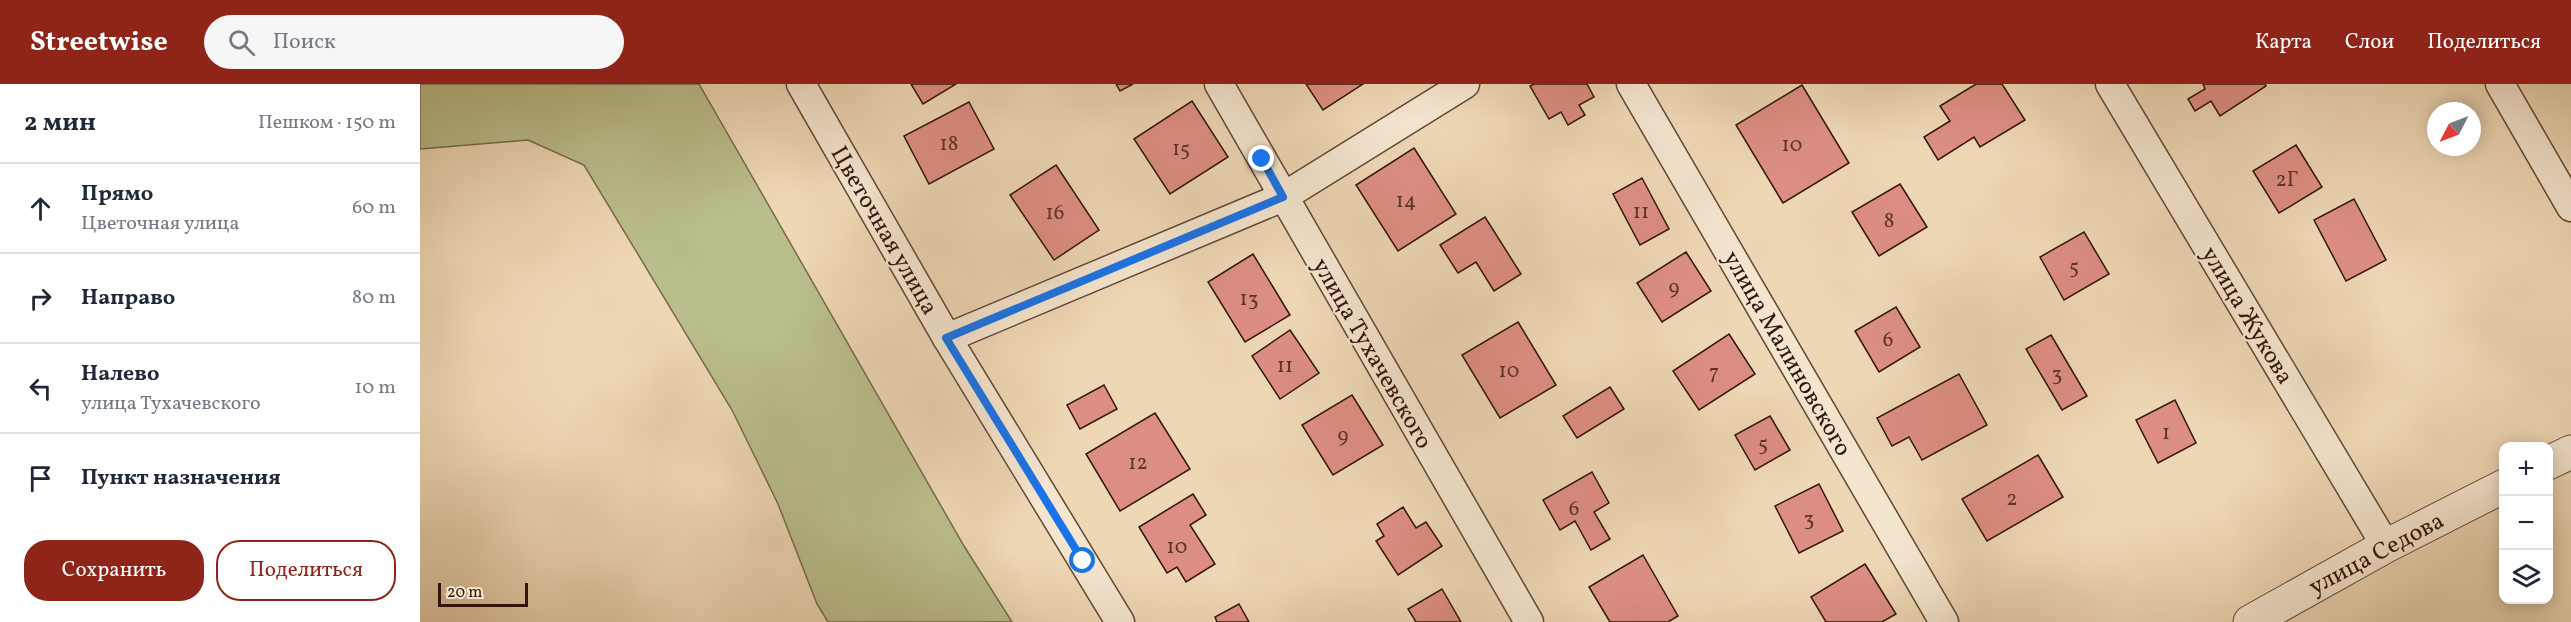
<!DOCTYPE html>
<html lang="ru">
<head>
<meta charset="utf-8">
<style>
	:root { --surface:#fff; --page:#f6f6f7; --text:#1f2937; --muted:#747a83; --line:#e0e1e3; --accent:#8f2418 }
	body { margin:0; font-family:Vollkorn,serif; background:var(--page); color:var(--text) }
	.controls { position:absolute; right:18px; bottom:18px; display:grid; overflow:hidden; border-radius:12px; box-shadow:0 3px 15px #0003 }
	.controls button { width:54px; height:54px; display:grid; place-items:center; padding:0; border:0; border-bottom:2px solid var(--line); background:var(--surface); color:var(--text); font:30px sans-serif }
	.compass { position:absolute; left:2007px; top:18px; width:54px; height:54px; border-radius:50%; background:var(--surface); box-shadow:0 3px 15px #0003; rotate:228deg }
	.scale { position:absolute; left:18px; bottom:15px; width:90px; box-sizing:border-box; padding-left:6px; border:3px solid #341509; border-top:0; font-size:16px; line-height:21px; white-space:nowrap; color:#341509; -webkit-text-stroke:4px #f4e5cf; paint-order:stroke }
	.stop { position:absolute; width:18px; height:18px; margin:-14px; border:4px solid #1a73e8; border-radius:50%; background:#fff }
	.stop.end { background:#1a73e8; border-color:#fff; box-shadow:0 2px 6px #0008 }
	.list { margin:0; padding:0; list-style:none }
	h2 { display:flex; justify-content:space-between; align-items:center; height:78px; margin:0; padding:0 24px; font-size:26px }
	h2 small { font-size:20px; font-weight:400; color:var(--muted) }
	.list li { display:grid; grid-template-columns:39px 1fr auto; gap:18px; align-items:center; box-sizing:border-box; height:90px; padding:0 24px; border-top:2px solid var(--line) }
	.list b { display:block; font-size:22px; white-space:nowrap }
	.list p { margin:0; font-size:20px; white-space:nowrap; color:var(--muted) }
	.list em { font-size:20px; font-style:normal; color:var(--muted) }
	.actions { display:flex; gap:12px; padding:18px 24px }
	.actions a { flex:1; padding:14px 0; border:2px solid var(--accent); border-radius:24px; text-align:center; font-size:21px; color:var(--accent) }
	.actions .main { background:var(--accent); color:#fff }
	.icon { flex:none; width:33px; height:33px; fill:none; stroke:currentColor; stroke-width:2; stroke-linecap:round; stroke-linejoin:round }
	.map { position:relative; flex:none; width:2151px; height:538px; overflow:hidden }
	header { display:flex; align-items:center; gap:36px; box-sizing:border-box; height:84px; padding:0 30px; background:var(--accent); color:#fff }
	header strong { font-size:28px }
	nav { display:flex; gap:33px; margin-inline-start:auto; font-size:21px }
	.search { width:420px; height:54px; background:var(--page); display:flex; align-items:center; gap:15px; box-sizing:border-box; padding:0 21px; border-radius:33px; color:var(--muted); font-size:22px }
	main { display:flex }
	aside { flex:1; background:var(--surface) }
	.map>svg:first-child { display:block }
	.green { fill:#babe8c; stroke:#776a4a; stroke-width:1.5 }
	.building { fill:#dd8e84; stroke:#341509; stroke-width:1.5 }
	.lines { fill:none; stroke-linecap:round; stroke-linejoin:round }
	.minor-casing { stroke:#624634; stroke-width:31 }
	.tertiary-casing { stroke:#624634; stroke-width:35 }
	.minor { stroke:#f4e5cf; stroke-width:28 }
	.tertiary { stroke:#f4e5cf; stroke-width:33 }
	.route { stroke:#1a73e8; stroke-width:8 }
	.labels { text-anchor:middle; stroke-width:4.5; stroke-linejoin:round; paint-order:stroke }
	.number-label { font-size:21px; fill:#5e3328 }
	.street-label { font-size:24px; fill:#341509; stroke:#f4e5cf }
</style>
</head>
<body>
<header>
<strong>Streetwise</strong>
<div class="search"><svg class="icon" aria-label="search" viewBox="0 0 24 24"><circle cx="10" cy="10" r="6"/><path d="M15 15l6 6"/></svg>Поиск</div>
<nav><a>Карта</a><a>Слои</a><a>Поделиться</a></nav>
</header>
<main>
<aside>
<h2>2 мин<small>Пешком · 150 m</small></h2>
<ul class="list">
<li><svg class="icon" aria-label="ahead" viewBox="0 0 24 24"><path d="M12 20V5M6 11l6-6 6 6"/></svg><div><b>Прямо</b><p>Цветочная улица</p></div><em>60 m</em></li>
<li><svg class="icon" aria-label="right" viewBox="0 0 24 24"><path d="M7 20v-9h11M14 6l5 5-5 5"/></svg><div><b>Направо</b></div><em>80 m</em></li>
<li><svg class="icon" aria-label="left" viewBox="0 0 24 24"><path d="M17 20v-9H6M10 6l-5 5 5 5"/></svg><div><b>Налево</b><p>улица Тухачевского</p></div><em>10 m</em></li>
<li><svg class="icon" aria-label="arrive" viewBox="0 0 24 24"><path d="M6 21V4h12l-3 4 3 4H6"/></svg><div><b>Пункт назначения</b></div></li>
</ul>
<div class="actions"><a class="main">Сохранить</a><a>Поделиться</a></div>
</aside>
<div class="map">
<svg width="2151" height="538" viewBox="0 0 2151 538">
	<rect width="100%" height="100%" fill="#eed7b5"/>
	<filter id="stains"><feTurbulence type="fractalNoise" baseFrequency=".00333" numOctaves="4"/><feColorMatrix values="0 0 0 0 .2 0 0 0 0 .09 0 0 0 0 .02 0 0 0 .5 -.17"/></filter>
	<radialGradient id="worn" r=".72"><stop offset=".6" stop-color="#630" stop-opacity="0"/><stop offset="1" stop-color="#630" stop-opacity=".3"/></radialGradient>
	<!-- green -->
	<polygon class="green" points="0,0 279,0 544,462 592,538 408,538 397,520 358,420 312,326 164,81 108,56 0,65"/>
	<!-- building -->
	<g class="building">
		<polygon points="491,0 536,0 503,20"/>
		<polygon points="696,0 713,0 700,7"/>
		<polygon points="886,0 943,0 903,26"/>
		<polygon points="1114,0 1167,0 1174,13 1159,21 1165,31 1148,41 1141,28 1129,35 1110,2"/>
		<polygon points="1556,0 1582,0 1605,36 1560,63 1554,53 1518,76 1504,53 1530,37 1520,22"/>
		<polygon points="1783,0 1845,0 1846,2 1800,32 1791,17 1775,27 1768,15 1785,5"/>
		<polygon points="1382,1 1429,79 1363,119 1316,41"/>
		<polygon points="772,17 808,73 750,110 714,55"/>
		<polygon points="549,18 574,65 509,100 484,52"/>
		<polygon points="1876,61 1902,103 1859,129 1833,87"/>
		<polygon points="994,64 1036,130 978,167 936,101"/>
		<polygon points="636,81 679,146 634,176 590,111"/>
		<polygon points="1222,94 1249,145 1220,161 1193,110"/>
		<polygon points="1480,100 1507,143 1459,172 1432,128"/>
		<polygon points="1934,115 1966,176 1926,197 1894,136"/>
		<polygon points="1065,133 1101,190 1074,207 1056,178 1038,189 1020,161"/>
		<polygon points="1664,148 1689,190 1644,216 1620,173"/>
		<polygon points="1266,168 1291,207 1242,238 1217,199"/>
		<polygon points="833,170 870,231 825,258 788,198"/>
		<polygon points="1476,223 1500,263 1459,288 1435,247"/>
		<polygon points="1098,238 1136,301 1080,334 1042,271"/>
		<polygon points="870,246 899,289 860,315 832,272"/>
		<polygon points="1309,250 1335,290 1279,326 1253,287"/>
		<polygon points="1631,251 1667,312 1642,326 1606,265"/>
		<polygon points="1539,290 1567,341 1502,376 1489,353 1472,362 1457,334"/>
		<polygon points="684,301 697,325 660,345 647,321"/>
		<polygon points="1190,303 1204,325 1157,354 1143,332"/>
		<polygon points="932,311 963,361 913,391 882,341"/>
		<polygon points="1755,316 1776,359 1738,379 1716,336"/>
		<polygon points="735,329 770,385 700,427 666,370"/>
		<polygon points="1350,332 1370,366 1335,386 1315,351"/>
		<polygon points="1618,371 1643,413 1567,457 1542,415"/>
		<polygon points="1172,388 1189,419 1174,428 1190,455 1171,466 1155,437 1140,446 1123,416"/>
		<polygon points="1399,400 1423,447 1379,469 1355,422"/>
		<polygon points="773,410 786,431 770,441 795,480 766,498 757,483 747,489 719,443"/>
		<polygon points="983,423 996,444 1006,438 1022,462 978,491 956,457 964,452 957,440"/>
		<polygon points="1223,471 1258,532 1248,538 1190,538 1169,503"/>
		<polygon points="1445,480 1476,530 1462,538 1406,538 1391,513"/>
		<polygon points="1022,505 1041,538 996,538 988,525"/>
		<polygon points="819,520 829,538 797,538 795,533"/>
	</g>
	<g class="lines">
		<defs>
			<g id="minor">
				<polyline points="381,0 527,254 700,538"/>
				<polyline points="799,0 1109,538"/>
				<polyline points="1211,0 1524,538"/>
				<polyline points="1690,0 1966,462"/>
				<polyline points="2080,0 2151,123"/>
				<polyline points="527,254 863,113 1045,0"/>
			</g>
			<g id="tertiary">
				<polyline points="2128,379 2151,368"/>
				<polyline points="1830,538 1966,462 2084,402"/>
			</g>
		</defs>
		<!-- minor casing -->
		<use href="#minor" class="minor-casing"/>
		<!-- tertiary casing -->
		<use href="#tertiary" class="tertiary-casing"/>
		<!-- minor -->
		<use href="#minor" class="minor"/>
		<!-- tertiary -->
		<use href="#tertiary" class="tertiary"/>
	</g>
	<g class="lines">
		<!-- route -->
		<polyline class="route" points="663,477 526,254 863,113 842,75"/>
	</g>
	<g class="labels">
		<!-- number labels -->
		<g class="number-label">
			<text x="529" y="66">18</text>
			<text x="1372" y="67">10</text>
			<text x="761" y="71">15</text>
			<text x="1867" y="102">2Г</text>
			<text x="986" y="123">14</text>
			<text x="1221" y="134">11</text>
			<text x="635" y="135">16</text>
			<text x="1469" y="143">8</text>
			<text x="1654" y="189">5</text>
			<text x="1254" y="210">9</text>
			<text x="829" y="221">13</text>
			<text x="1468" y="262">6</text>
			<text x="865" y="288">11</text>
			<text x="1089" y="293">10</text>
			<text x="1294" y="295">7</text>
			<text x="1637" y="296">3</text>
			<text x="1746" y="355">1</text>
			<text x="923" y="358">9</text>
			<text x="1343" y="366">5</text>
			<text x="718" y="385">12</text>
			<text x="1592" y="421">2</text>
			<text x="1154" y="431">6</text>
			<text x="1389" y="441">3</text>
			<text x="757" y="469">10</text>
		</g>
		<!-- street labels -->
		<g class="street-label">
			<text transform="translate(465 146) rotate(60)" y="8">Цветочная улица</text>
			<text transform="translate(1828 231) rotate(59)" y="8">улица Жукова</text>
			<text transform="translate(953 269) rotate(60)" y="8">улица Тухачевского</text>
			<text transform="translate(1368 269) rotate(60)" y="8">улица Малиновского</text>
			<text transform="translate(1956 469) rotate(-28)" y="8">улица Седова</text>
		</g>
	</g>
	<rect width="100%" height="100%" filter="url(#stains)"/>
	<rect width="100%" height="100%" fill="url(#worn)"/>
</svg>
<div class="controls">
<button>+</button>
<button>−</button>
<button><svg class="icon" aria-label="layers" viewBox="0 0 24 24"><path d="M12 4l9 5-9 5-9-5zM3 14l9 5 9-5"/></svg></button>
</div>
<svg class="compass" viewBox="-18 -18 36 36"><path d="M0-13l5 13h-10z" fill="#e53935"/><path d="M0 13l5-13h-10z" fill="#747a83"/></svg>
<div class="scale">20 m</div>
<div class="stop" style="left:663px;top:477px"></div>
<div class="stop end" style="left:842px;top:75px"></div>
</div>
</main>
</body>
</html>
